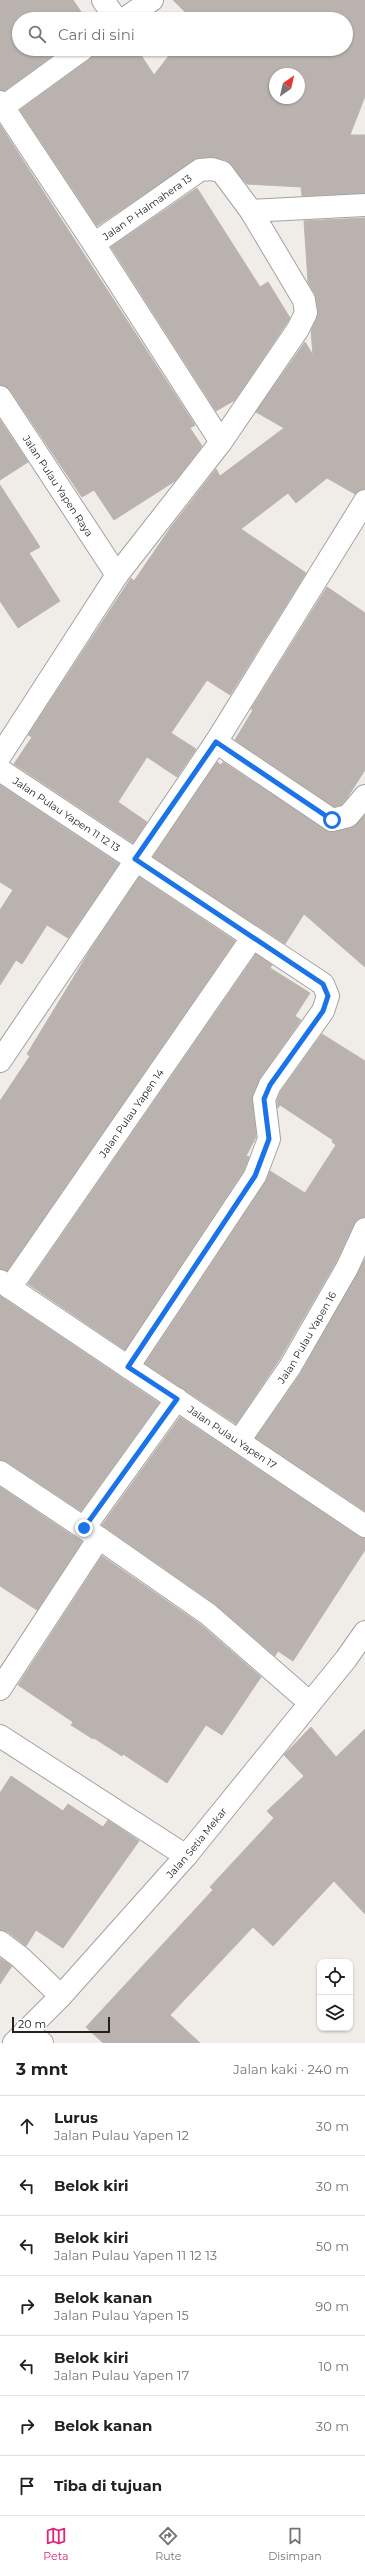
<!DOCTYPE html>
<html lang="id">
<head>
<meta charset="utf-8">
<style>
	:root { --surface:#fff; --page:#f6f6f6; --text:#202124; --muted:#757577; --line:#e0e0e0; --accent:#db2777 }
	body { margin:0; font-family:Montserrat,sans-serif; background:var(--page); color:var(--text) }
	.controls { position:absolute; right:12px; bottom:12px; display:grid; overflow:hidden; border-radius:8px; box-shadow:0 1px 3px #0004 }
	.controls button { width:36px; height:36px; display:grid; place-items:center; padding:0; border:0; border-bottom:1px solid var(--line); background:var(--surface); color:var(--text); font:20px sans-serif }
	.compass { position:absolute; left:269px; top:68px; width:36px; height:36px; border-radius:50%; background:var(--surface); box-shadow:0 1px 3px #0004; rotate:34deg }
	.scale { position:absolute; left:12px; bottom:10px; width:98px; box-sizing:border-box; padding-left:4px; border:2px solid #212121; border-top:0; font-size:11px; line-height:14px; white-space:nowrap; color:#212121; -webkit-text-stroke:3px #fff; paint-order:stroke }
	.stop { position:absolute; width:12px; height:12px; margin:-9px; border:3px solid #1a73e8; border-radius:50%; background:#fff }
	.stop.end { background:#1a73e8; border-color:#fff; box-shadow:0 1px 4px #0008 }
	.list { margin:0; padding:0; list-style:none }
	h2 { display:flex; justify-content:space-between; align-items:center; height:52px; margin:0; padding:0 16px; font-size:17px }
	h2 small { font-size:13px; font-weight:400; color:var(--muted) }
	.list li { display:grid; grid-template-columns:26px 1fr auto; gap:12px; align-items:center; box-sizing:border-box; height:60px; padding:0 16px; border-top:1px solid var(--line) }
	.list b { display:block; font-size:15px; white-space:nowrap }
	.list p { margin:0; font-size:13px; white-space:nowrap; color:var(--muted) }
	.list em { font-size:13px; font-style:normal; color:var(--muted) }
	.icon { flex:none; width:22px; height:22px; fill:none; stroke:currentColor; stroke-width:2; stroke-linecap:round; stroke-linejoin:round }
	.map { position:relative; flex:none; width:365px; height:2043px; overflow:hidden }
	.search { position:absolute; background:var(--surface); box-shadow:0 1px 3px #0004; left:12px; right:12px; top:12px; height:44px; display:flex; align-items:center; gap:10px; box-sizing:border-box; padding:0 14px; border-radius:22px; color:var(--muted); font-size:15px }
	.sheet { height:472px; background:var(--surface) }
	nav { display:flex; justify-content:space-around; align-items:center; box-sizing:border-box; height:56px; border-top:1px solid var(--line); background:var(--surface); font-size:11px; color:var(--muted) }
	nav a { display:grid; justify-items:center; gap:2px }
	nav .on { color:var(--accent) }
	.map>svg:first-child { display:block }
	.building { fill:#b9b2ae; stroke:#c0b4ac; fill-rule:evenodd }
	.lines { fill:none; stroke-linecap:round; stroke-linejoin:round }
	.minor-casing { stroke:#a2a2a2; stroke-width:24 }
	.tertiary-casing { stroke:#a2a2a2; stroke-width:24 }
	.minor { stroke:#fff; stroke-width:22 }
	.tertiary { stroke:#fff; stroke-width:22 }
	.route { stroke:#1a73e8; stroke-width:5 }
	.labels { text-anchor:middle; stroke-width:3.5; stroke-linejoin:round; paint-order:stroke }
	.street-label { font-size:10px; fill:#212121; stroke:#fff }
</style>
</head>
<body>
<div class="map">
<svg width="365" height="2043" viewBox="0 0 365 2043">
	<rect width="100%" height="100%" fill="#f0ede9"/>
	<!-- building -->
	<g class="building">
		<polygon points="0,0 73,0 86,19 19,19 19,49 62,49 4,91 0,90"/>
		<path d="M173,0H365V96L350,135H365V193L302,196L301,187L247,184L226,160L211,157L199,158L97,226L20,110L90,59L95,49H137L154,75L174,49H346V19H192ZM275,74H299V98H275Z"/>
		<polygon points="0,125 195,425 190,428 202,446 175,481 114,520 94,490 82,497 10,390 0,385"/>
		<polygon points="197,188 260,287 268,282 290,318 235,400 216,411 111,247"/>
		<polygon points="365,218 365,489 355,494 327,478 296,503 288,493 241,529 306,573 230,695 207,680 171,733 196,749 177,777 147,757 118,802 147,822 133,843 14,764 32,737 28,735 131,578 134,581 171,527 216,469 220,476 284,428 256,412 305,342 313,355 311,330 318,311 315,294 308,282 304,221"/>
		<polygon points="0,420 28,462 0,480"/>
		<polygon points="0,485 40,547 29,553 60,601 18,628 0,601"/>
		<polygon points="327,587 365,613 365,770 347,798 341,805 334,807 235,740 253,710 251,709"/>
		<polygon points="217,762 221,765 223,762 330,832 351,828 365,815 365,967 304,914 285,944 153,857"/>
		<polygon points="0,785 119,864 68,938 47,925 22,964 16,960 0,985 0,910 13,890 0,882"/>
		<polygon points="139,877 235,941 7,1271 0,1269 0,1101 30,1056 27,1054 89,952"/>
		<polygon points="256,954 272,965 270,968 310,993 295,1016 301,1020 260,1078 253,1094 256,1137 246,1156 249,1157 244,1170 125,1350 28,1284"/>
		<polygon points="322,1034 365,1061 365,1217 358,1219 354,1224 336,1262 279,1360 236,1424 145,1364 265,1183 270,1171 305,1193 336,1145 332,1142 333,1140 280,1105 278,1108 277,1101 281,1091"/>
		<polygon points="365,1259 365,1511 256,1438 301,1373"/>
		<polygon points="0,1296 159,1403 81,1511 7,1462 0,1460"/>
		<polygon points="180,1417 358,1536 365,1538 365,1550 293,1661 278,1651 275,1656 215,1604 102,1525"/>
		<polygon points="0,1487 82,1542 37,1610 0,1586"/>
		<polygon points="102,1556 200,1624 261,1677 222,1735 206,1725 167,1783 123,1754 122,1756 94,1738 93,1739 71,1725 73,1722 18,1685"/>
		<polygon points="311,1727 336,1757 365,1729 365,1914 334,1881 273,1946 253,1927 170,2015 200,2043 103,2043 86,2027 213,1890 210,1887 274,1818 267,1811 304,1776 284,1755"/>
		<polygon points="11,1776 63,1811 68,1804 103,1827 108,1820 139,1841 63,1948 36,1930 26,1946 8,1932 0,1930 0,1793"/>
		<polygon points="0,1958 12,1966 0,1984"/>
	</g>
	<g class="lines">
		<defs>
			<g id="minor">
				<polyline points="103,0 116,19"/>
				<polyline points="124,19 152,0"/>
				<polyline points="0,102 94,244 221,442"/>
				<polyline points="3,107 83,49"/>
				<polyline points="251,211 365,205"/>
				<path id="s1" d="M0,397L117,575"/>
				<polyline points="216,742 332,820 348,816 365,796"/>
				<polyline points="0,756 117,575 221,442 298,329 306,313 304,300 251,211 222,172 212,169 200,170 94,244"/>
				<path id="s2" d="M0,770L323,984L328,996L323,1011L270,1085L264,1099L269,1139L255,1176L128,1367"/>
				<polyline points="0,1061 216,742 365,501"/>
				<path id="s3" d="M0,1281L365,1526"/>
				<path id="s4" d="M10,1288L252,938"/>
				<path id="s5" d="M239,1441L290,1367L347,1268L365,1229"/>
				<polyline points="0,1472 99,1538 208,1614 310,1703"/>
				<polyline points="84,1528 177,1399"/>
				<polyline points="0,1689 99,1538"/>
				<polyline points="0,1736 186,1856"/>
				<polyline points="0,1942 20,1957 61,1996"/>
				<polyline points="26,2030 42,2043"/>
			</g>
			<g id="tertiary">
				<path id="s6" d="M14,2043L61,1996L186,1856L346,1659L365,1632"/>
			</g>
		</defs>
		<!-- minor casing -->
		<use href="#minor" class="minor-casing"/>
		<!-- tertiary casing -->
		<use href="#tertiary" class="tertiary-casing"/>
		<!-- minor -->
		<use href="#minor" class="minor"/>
		<!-- tertiary -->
		<use href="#tertiary" class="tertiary"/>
	</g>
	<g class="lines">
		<!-- route -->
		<polyline class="route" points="84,1528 177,1399 128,1367 255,1176 269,1139 264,1099 270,1085 323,1011 328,996 323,984 135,859 216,742 332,820"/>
	</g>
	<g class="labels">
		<!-- street labels -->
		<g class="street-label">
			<text transform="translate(147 207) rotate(-35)" y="4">Jalan P Halmahera 13</text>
			<text dy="4" stroke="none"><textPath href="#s1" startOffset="106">Jalan Pulau Yapen Raya</textPath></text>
			<text dy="4" stroke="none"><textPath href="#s2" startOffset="80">Jalan Pulau Yapen 11 12 13</textPath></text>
			<text dy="4" stroke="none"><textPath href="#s4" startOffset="213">Jalan Pulau Yapen 14</textPath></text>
			<text dy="4" stroke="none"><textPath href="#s5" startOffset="124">Jalan Pulau Yapen 16</textPath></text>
			<text dy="4" stroke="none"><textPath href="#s3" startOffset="280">Jalan Pulau Yapen 17</textPath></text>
			<text dy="4" stroke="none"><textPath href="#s6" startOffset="271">Jalan Setia Mekar</textPath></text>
		</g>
	</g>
</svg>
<div class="controls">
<button><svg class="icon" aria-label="locate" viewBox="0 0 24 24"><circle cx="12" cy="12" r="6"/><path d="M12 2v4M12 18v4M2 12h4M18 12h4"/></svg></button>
<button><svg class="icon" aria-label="layers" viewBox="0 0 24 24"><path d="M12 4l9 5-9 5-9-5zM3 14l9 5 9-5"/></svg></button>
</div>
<svg class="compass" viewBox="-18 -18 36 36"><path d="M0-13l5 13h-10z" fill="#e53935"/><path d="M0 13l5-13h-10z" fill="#757577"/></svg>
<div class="scale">20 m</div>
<div class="stop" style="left:332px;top:820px"></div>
<div class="stop end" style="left:84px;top:1528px"></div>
<div class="search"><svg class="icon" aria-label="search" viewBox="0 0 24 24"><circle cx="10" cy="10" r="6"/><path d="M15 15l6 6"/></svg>Cari di sini</div>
</div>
<section class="sheet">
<h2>3 mnt<small>Jalan kaki · 240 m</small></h2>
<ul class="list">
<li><svg class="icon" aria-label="ahead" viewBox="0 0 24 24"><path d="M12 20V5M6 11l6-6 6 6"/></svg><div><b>Lurus</b><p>Jalan Pulau Yapen 12</p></div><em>30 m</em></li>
<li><svg class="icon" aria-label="left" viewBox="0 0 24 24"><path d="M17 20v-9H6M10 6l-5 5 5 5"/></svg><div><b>Belok kiri</b></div><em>30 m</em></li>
<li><svg class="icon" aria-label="left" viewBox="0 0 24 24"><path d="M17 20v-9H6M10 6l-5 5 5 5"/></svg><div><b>Belok kiri</b><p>Jalan Pulau Yapen 11 12 13</p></div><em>50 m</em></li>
<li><svg class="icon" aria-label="right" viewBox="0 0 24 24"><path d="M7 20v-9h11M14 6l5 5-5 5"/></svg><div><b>Belok kanan</b><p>Jalan Pulau Yapen 15</p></div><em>90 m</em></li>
<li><svg class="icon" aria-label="left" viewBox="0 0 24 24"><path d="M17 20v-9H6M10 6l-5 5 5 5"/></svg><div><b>Belok kiri</b><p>Jalan Pulau Yapen 17</p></div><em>10 m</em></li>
<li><svg class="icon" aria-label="right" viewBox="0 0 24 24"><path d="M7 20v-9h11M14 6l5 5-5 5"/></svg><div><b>Belok kanan</b></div><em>30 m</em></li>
<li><svg class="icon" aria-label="arrive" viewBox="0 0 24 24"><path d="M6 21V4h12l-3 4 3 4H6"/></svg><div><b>Tiba di tujuan</b></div></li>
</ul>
</section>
<nav>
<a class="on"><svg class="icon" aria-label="map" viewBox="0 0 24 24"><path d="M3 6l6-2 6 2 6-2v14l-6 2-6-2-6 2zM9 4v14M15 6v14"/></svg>Peta</a>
<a><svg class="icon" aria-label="directions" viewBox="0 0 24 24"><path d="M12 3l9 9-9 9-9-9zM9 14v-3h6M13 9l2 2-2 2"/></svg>Rute</a>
<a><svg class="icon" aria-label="saved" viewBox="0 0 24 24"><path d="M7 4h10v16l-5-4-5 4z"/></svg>Disimpan</a>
</nav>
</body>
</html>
